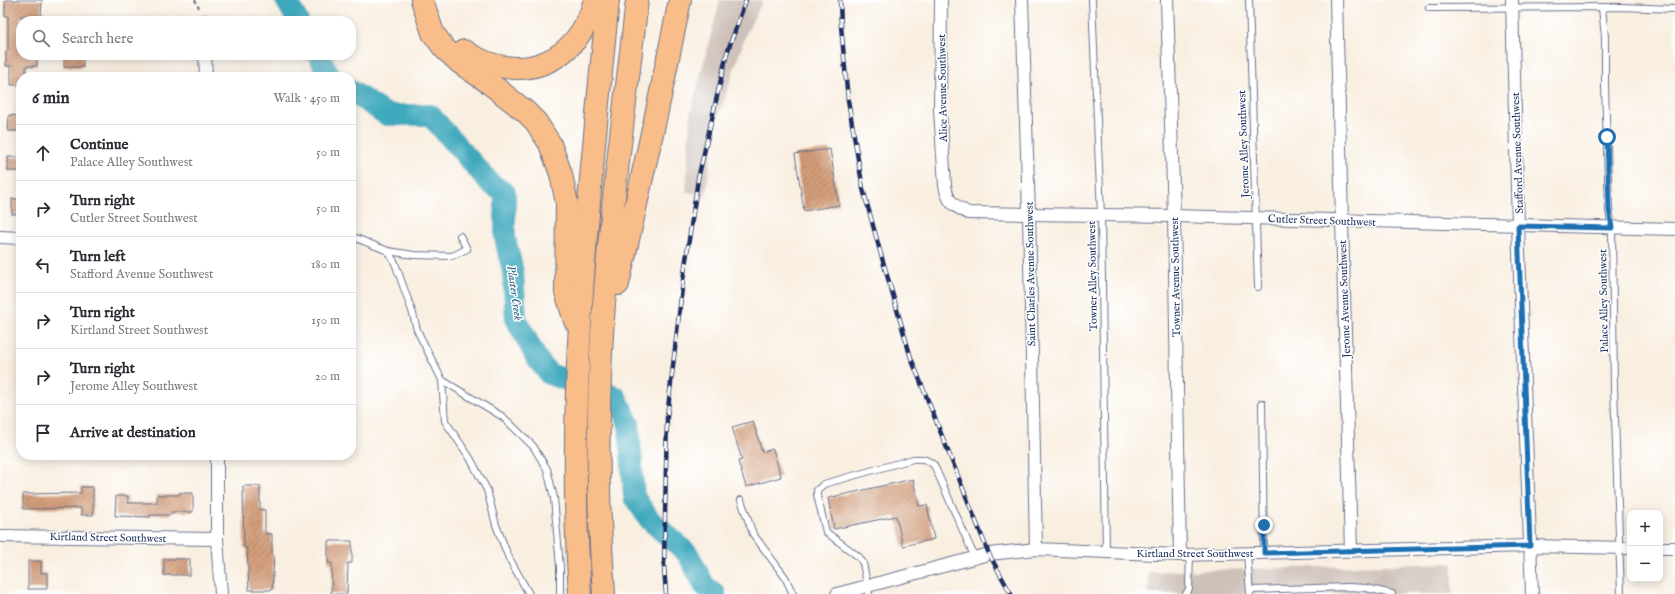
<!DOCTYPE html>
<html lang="en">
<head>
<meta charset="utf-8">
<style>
	:root { --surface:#fff; --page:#f2f2f3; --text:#2b2b33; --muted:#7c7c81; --line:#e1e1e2 }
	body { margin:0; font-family:"IM FELL English",serif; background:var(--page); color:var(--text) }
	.controls { position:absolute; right:12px; bottom:12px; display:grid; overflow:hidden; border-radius:8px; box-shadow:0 2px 10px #0003 }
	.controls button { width:36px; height:36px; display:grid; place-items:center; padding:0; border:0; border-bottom:1px solid var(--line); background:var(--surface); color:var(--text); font:20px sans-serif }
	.stop { position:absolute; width:12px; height:12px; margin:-9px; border:3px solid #1f6fb2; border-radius:50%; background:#fff }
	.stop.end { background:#1f6fb2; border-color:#fff; box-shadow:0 1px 4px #0008 }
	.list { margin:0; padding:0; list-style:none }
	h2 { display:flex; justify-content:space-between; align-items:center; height:52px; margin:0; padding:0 16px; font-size:17px }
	h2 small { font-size:13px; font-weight:400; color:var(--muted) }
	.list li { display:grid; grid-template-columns:26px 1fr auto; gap:12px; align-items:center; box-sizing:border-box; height:56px; padding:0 16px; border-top:1px solid var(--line) }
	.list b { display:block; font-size:15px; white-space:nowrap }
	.list p { margin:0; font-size:13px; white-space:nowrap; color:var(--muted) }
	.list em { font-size:13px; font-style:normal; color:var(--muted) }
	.icon { flex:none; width:22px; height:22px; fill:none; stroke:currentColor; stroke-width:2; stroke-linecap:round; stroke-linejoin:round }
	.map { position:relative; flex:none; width:1675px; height:594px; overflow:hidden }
	.search { position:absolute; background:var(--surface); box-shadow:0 2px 10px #0003; left:16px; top:16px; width:340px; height:44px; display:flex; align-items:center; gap:10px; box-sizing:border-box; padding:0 14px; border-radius:16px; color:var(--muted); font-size:15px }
	.panel { position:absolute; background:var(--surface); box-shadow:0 2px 10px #0003; left:16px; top:72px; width:340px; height:388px; border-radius:16px }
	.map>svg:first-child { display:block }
	.industrial { fill:#cec1b9 }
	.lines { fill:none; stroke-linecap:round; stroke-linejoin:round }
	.river { stroke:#3fa9be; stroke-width:22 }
	.building { fill:url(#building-hatch) }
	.service-casing { stroke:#69728c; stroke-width:8 }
	.minor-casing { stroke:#69728c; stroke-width:14 }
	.motorway-casing { stroke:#69728c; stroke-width:24 }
	.path { stroke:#69728c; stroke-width:2; stroke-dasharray:3 3; stroke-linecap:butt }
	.service { stroke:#fff; stroke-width:6 }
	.minor { stroke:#fff; stroke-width:12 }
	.motorway { stroke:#f9bd89; stroke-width:22 }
	.rail-casing { stroke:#1b2f5e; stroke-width:4.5 }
	.rail { stroke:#fff; stroke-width:3; stroke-dasharray:9; stroke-linecap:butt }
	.route { stroke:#1f6fb2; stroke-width:5 }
	.labels { text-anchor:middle; stroke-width:3; stroke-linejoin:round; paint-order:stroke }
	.street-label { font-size:11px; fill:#1b2f5e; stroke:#fff }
	.water-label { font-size:12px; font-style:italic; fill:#296084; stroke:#fff }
</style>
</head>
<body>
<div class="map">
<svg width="1675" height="594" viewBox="0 0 1675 594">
	<defs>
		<pattern id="building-hatch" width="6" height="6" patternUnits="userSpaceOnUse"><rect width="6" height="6" fill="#d29c78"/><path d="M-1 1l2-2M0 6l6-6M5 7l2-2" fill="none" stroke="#aa8066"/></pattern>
	</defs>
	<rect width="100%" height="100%" fill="#fff"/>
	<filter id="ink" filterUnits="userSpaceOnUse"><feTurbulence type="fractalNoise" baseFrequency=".025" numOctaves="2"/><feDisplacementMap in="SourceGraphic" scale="8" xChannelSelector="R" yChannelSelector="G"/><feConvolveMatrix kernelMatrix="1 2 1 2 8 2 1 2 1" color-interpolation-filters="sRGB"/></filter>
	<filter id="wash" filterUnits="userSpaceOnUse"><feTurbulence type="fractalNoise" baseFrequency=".012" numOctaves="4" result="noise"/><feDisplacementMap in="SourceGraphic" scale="16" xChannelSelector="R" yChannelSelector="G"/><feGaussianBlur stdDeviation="0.9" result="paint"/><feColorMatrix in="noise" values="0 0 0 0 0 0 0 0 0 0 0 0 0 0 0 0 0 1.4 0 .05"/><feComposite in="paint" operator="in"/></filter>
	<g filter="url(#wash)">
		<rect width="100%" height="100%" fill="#f9efe1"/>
		<!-- industrial -->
		<g class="industrial">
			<polygon points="720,0 763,0 746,34 715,127 706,195 686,192 690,115"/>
			<polygon points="1453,563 1453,594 1149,594 1148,572"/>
		</g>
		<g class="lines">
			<!-- river -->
			<g class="river">
				<polyline points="286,0 298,21"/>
				<polyline points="318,55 331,77"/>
				<polyline points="351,91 387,115 430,115 491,184 505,193 505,238 513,272 516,319 537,359 549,374 616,397 629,424 634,497 650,520 688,554 704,585 715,594"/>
			</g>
		</g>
		<g id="blocks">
			<!-- building -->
			<g class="building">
				<polygon points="5,0 42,0 41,16 21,16 21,55 37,55 37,66 26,66 26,77 21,77 21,85 11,85 11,66 6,66 6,51 8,51 8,16 5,16"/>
				<rect x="64" y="55" width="19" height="12"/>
				<polygon points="9,115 21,116 21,131 8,131"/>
				<polygon points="830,149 839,205 804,211 795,154"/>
				<rect x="8" y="157" width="13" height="14"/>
				<rect x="12" y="199" width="9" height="15"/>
				<polygon points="753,421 762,452 773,449 781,477 746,487 738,461 742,460 732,427"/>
				<polygon points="913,479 919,506 927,505 934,539 903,546 896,516 834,529 828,498"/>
				<polygon points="243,486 260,486 260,510 265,510 265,534 272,534 272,556 274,556 272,590 249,590 247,548 244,548"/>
				<polygon points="81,487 93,487 93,515 81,515 81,508 23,509 23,494 81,493"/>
				<polygon points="179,493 193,493 193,512 171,512 171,515 150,515 150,517 115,516 116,496 128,496 128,503 157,503 157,495 179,495"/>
				<polygon points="328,541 352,541 352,563 348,563 347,594 331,594 332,563 328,563"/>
				<rect x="164" y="559" width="26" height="16"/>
				<polygon points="28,561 41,561 41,573 47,573 47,589 28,589"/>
			</g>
		</g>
	</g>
	<g filter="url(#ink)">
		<use href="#blocks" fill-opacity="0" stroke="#69728c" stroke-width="1"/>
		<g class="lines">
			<defs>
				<g id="service">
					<polyline points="1092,0 1101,215 1106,552"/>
					<polyline points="1249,0 1258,287"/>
					<polyline points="1429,8 1621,7 1675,9"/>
					<polyline points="1602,8 1605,37 1605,86 1609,210 1612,228 1614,387 1621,594"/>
					<polyline points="351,236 388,251 414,255 452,256 467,249 460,236"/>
					<polyline points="388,251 395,263 413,314 417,330 442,380 503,417 533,446 547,469 554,498 560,567 560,594"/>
					<polyline points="442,380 445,421 470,458 487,490 496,525 508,556 529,594"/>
					<polyline points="1262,403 1264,553"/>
					<polyline points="741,500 753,534 785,577 793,594"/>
					<polyline points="1247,553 1250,594"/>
					<polyline points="1250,590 1348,587 1366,588 1392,594"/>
					<path d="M869,594L863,563L859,557L826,532L817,495V490L824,484L913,459C922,458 927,459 934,465L975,558"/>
					<polyline points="1186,594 1189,589 1190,554"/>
				</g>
				<g id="minor">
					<path d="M941,0L940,110L945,185C948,203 953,205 968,213L1174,216L1675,229"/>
					<polyline points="1022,0 1029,214 1036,549"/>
					<polyline points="1167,0 1174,216 1180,555"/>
					<polyline points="1336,0 1351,551"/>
					<polyline points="1512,0 1518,226 1532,594"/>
					<polyline points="204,21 205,21"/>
					<polyline points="205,55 206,77"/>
					<polyline points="0,237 21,238"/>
					<polyline points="217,455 217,539 221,594"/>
					<polyline points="0,536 217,539"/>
					<polyline points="1660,548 1675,548"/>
					<polyline points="837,594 989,554 1036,549 1180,555 1530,546 1630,548"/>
				</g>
				<g id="motorway">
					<polyline points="422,0 433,33 444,48 459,62 488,82 526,112 536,122 550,144 561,174 567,204 566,292 575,321"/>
					<path d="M464,51C520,87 578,64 595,0"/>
					<polyline points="618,284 657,111 680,0"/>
					<path d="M580,594C566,395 589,197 608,0"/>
					<path d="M604,594C598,514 597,433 601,352C607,234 624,117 637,0"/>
				</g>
			</defs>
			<!-- service casing -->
			<use href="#service" class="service-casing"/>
			<!-- minor casing -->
			<use href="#minor" class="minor-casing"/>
			<!-- motorway casing -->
			<use href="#motorway" class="motorway-casing"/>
			<!-- path -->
			<polyline class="path" points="195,0 200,10"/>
			<!-- service -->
			<use href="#service" class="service"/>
			<!-- minor -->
			<use href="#minor" class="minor"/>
			<!-- motorway -->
			<use href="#motorway" class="motorway"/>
			<defs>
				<g id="rail">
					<polyline points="840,0 841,26 848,100 863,189 880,251 911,358 989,554 1011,594"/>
					<polyline points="666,594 664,566 667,417 683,280 698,179 727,53 746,0"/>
				</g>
			</defs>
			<!-- rail casing -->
			<use href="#rail" class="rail-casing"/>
			<!-- rail -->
			<use href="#rail" class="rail"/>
		</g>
	</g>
	<g class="lines" filter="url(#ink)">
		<!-- route -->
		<polyline class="route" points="1264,525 1264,553 1530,546 1518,226 1612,228 1609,210 1607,137"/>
	</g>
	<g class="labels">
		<!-- street labels -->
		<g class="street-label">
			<text transform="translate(942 88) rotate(-91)" y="4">Alice Avenue Southwest</text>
			<text transform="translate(1243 144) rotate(-92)" y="4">Jerome Alley Southwest</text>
			<text transform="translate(1517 153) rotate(-92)" y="4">Stafford Avenue Southwest</text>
			<text transform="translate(1322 220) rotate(2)" y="4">Cutler Street Southwest</text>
			<text transform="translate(1030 274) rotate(-91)" y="4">Saint Charles Avenue Southwest</text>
			<text transform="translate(1092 276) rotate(-91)" y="4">Towner Alley Southwest</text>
			<text transform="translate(1175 277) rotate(-91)" y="4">Towner Avenue Southwest</text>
			<text transform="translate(1344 299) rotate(-92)" y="4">Jerome Avenue Southwest</text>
			<text transform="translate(1603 301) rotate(-91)" y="4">Palace Alley Southwest</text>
			<text transform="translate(108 537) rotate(1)" y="4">Kirtland Street Southwest</text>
			<text x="1195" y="557">Kirtland Street Southwest</text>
		</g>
		<!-- water labels -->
		<g class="water-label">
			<text transform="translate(515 293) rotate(82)" y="4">Plaster Creek</text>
		</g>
	</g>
</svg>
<div class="controls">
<button>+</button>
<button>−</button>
</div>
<div class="stop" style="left:1607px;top:137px"></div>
<div class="stop end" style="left:1264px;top:525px"></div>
<div class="search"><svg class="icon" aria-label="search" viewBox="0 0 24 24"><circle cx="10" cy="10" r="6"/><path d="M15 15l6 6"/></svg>Search here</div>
<section class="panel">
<h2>6 min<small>Walk · 450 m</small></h2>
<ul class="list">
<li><svg class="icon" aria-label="ahead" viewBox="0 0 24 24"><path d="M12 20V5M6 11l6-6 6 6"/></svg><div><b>Continue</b><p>Palace Alley Southwest</p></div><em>50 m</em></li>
<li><svg class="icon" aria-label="right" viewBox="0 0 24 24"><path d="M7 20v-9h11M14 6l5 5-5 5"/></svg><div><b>Turn right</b><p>Cutler Street Southwest</p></div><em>50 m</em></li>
<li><svg class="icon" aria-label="left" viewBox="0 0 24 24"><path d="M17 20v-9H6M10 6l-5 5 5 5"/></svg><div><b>Turn left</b><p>Stafford Avenue Southwest</p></div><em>180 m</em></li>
<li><svg class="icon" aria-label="right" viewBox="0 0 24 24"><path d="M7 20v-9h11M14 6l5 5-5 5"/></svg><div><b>Turn right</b><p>Kirtland Street Southwest</p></div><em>150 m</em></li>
<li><svg class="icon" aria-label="right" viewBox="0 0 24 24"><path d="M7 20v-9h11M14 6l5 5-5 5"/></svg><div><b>Turn right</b><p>Jerome Alley Southwest</p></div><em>20 m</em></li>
<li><svg class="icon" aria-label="arrive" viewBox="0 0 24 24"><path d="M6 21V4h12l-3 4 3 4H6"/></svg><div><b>Arrive at destination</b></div></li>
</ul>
</section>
</div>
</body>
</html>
